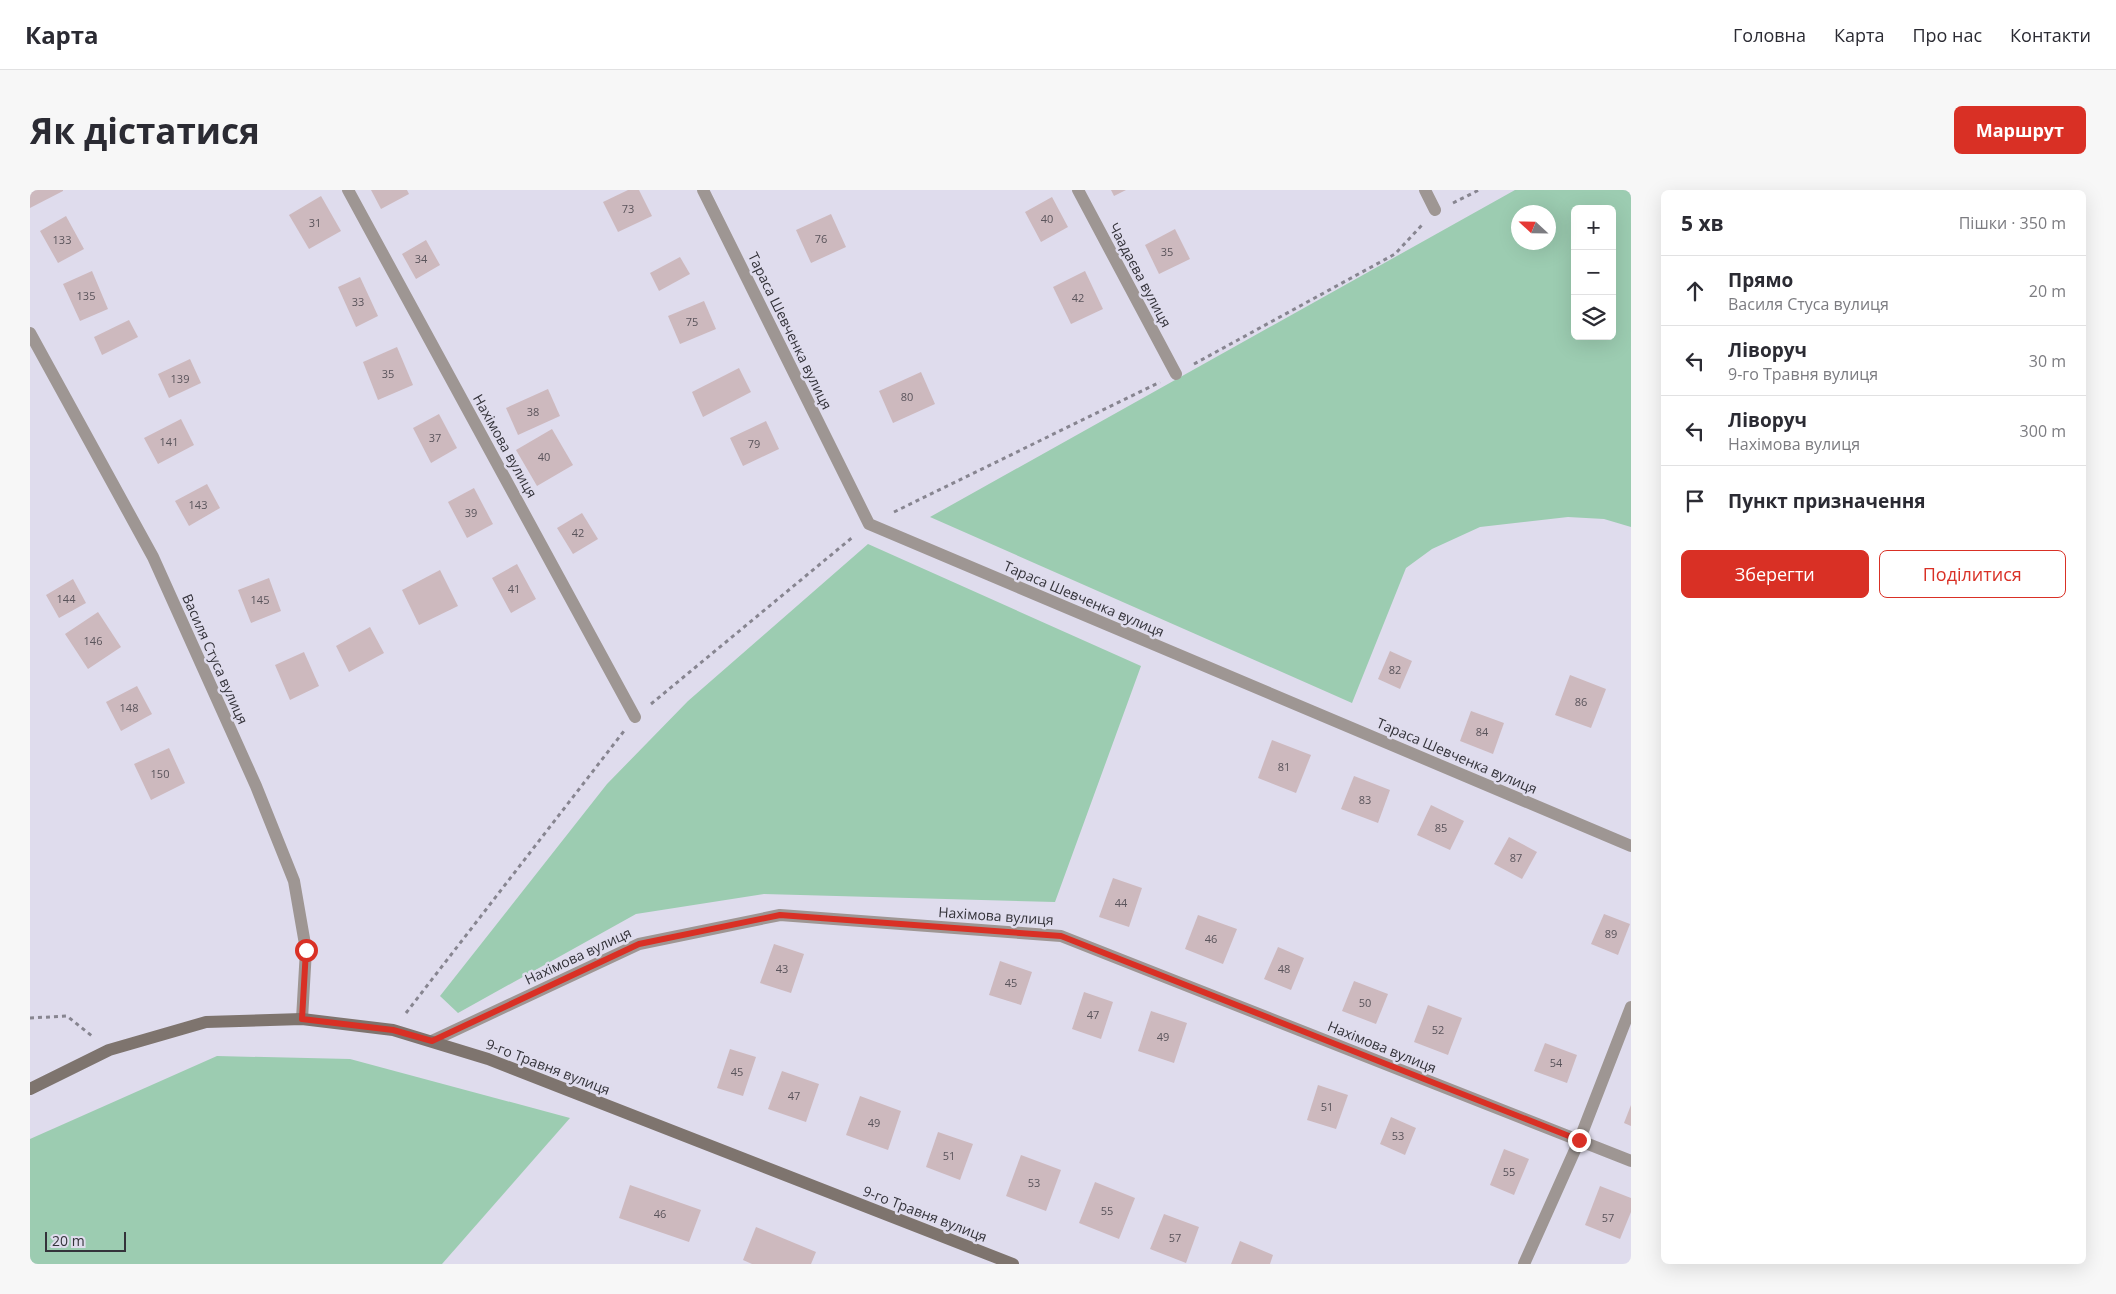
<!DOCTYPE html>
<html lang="uk">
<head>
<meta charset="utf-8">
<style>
	:root { --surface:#fff; --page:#f7f7f7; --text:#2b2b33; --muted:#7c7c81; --line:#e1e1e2; --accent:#d93025 }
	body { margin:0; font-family:"Open Sans",sans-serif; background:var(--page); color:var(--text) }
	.controls { position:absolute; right:15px; top:15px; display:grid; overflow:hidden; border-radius:8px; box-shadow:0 5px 20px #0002 }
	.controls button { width:45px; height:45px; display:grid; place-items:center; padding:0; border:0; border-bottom:1px solid var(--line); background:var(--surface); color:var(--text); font:25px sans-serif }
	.compass { position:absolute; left:1481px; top:15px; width:45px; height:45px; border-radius:50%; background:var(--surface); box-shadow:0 5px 20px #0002; rotate:292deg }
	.scale { position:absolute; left:15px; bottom:12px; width:81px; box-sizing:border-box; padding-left:5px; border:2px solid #34333a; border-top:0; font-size:14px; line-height:18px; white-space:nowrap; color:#34333a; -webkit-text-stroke:4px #dfdced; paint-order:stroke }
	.stop { position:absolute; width:15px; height:15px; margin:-11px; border:4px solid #d93025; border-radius:50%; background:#fff }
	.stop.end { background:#d93025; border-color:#fff; box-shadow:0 1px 5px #0008 }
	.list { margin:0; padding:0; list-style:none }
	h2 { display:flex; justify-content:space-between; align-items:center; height:65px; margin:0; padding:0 20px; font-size:21px }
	h2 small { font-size:16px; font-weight:400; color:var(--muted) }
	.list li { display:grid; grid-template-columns:32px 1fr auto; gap:15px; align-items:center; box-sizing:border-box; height:70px; padding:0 20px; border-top:1px solid var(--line) }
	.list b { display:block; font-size:19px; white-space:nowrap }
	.list p { margin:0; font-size:16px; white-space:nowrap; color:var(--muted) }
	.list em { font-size:16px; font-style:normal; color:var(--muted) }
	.actions { display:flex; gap:10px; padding:15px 20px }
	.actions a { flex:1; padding:11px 0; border:1px solid var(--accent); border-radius:8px; text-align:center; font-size:18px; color:var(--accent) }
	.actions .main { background:var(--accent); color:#fff }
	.icon { flex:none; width:28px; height:28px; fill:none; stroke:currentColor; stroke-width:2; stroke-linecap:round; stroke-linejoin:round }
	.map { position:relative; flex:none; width:1601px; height:1074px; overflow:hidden; border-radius:8px }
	header { display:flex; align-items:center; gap:30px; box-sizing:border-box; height:70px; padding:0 25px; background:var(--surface); border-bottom:1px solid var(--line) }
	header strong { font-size:24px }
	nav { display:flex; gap:28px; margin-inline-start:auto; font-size:18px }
	.intro { display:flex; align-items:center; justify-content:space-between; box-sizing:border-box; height:120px; padding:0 30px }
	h1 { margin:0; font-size:35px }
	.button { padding:12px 22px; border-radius:8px; background:var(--accent); color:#fff; font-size:18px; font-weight:700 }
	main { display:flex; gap:30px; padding:0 30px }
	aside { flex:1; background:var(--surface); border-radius:8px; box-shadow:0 5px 20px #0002 }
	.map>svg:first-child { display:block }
	.green { fill:#9cccb1; fill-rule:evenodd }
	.building { fill:#cdb9be }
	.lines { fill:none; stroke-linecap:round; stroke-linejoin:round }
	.path { stroke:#878590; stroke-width:3; stroke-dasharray:4 4; stroke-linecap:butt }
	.street { stroke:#9e9693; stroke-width:12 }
	.secondary { stroke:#7e746e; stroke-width:12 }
	.route { stroke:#d93025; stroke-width:6 }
	.labels { text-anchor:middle; stroke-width:5; stroke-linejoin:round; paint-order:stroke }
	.number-label { font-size:11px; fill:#5a545b }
	.street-label { font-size:14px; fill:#34333a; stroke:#dfdced }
</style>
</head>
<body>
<header>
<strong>Карта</strong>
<nav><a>Головна</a><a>Карта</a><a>Про нас</a><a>Контакти</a></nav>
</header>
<div class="intro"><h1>Як дістатися</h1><a class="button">Маршрут</a></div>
<main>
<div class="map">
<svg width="1601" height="1074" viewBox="0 0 1601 1074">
	<rect width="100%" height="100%" fill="#dfdced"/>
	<!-- green -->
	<g class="green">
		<path d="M1485,0H1601V337L1574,329L1538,327L1450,337L1402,359L1376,378L1322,513L900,327ZM1545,19H1582V146H1545ZM1488,22H1518V52H1488Z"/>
		<polygon points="838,354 1111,476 1025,712 734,704 606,724 428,823 410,806 577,594 658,511"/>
		<polygon points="187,866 320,869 540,928 412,1074 0,1074 0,949"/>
	</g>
	<!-- building -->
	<g class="building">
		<polygon points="0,0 33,0 33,1 0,18"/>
		<polygon points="341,0 377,0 379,4 351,19"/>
		<polygon points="598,0 609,0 622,26 588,42 573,12"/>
		<polygon points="1081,0 1096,0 1084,6"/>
		<polygon points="291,6 311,41 279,59 259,25"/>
		<polygon points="1022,7 1038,37 1011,52 995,22"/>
		<polygon points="801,24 816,57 781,73 766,40"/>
		<polygon points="36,26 54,59 28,73 10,41"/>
		<polygon points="1145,39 1160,69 1129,84 1115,55"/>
		<polygon points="396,50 410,75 386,89 372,64"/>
		<polygon points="650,67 660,84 629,101 620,83"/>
		<polygon points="62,81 78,119 50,131 33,94"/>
		<polygon points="1055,81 1073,119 1041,134 1023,97"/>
		<polygon points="330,87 348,126 326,137 308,97"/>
		<polygon points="674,111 686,139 650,154 638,126"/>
		<polygon points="99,130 108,147 72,165 64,147"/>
		<polygon points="367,157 383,195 348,210 333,172"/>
		<polygon points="160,169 171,193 139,208 128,184"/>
		<polygon points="709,178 721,202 673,227 662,202"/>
		<polygon points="891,182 905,214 863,233 849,201"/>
		<polygon points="518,199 530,226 488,245 476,218"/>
		<polygon points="409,224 427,258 401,273 383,238"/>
		<polygon points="151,229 164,255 128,274 114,248"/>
		<polygon points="736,231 749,259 713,276 700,248"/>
		<polygon points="522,239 543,275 507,296 486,260"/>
		<polygon points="177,294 190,318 159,336 145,311"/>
		<polygon points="444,298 463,334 437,348 418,312"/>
		<polygon points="552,323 568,349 543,364 527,338"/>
		<polygon points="487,374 506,409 481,423 462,388"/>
		<polygon points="410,380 428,416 389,435 372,400"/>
		<polygon points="239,388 251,421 221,433 208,400"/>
		<polygon points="43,389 56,413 29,428 16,405"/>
		<polygon points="68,422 91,457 58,479 35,444"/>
		<polygon points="340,437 354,463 319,482 306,456"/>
		<polygon points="1360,461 1382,471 1370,499 1348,489"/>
		<polygon points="274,462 289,496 260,510 245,475"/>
		<polygon points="1540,485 1576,499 1561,538 1525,525"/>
		<polygon points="107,496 122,524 91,541 76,512"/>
		<polygon points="1441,521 1474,533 1463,564 1430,551"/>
		<polygon points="1242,550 1281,565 1266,603 1228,588"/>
		<polygon points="139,558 155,593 121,610 104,574"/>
		<polygon points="1324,586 1360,600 1348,633 1311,619"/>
		<polygon points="1401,615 1434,631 1420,660 1387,645"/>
		<polygon points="1479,647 1507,662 1492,689 1464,674"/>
		<polygon points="1083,688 1112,698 1099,737 1069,727"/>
		<polygon points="1574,724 1600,734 1588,765 1561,754"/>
		<polygon points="1168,725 1207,739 1193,774 1155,759"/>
		<polygon points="744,754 774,764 761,803 730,793"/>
		<polygon points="1248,757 1274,768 1261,800 1234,789"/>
		<polygon points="970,771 1002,782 991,815 959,805"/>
		<polygon points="1324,791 1358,804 1346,834 1312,821"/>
		<polygon points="1054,802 1083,812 1071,849 1042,839"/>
		<polygon points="1398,815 1432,828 1418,865 1384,852"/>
		<polygon points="1121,821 1157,833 1144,873 1108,861"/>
		<polygon points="1515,853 1547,865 1537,893 1504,881"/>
		<polygon points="700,859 726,867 713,906 687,898"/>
		<polygon points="752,881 789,894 776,932 738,919"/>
		<polygon points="1288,895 1318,905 1306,939 1277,930"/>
		<polygon points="830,906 871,921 858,960 816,945"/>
		<polygon points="1601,915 1601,936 1594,933"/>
		<polygon points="1361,927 1386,938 1375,965 1350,954"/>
		<polygon points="908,942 943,954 930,990 896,977"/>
		<polygon points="1474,959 1499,969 1484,1005 1460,995"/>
		<polygon points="991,965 1031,980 1016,1021 976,1006"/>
		<polygon points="1065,992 1105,1008 1089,1049 1049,1033"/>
		<polygon points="600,995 671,1020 659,1052 589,1028"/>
		<polygon points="1570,996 1601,1008 1601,1022 1590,1049 1555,1035"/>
		<polygon points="1134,1024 1169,1037 1156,1073 1120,1059"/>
		<polygon points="726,1037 786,1062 781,1074 722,1074 713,1070"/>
		<polygon points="1210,1051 1243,1065 1240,1074 1201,1074"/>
	</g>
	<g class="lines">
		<!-- path -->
		<g class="path">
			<polyline points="1423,13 1449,0"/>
			<polyline points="1164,174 1365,64 1392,35"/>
			<polyline points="864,322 1130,192"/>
			<polyline points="621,514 824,346"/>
			<polyline points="376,823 594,541"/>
			<polyline points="0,828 37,826 62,846"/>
		</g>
		<!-- street -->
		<g class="street">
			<polyline points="318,0 605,527"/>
			<polyline points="673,0 839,334 1601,656"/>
			<polyline points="1048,0 1146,184"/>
			<polyline points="1395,0 1405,20"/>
			<polyline points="0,143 123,367 226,596 264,691 276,760 272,829"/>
			<polyline points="402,851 609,754 750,725 1031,746 1601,971"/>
			<polyline points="1494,1074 1549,951 1601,817"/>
		</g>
		<!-- secondary -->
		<polyline class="secondary" points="0,899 79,860 176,832 272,829 363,840 458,869 983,1074"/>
	</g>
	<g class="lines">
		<!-- route -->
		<polyline class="route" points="276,760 272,829 363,840 402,851 609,754 750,725 1031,746 1549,950"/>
	</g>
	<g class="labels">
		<!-- number labels -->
		<g class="number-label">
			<text x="598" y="23">73</text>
			<text x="1017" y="33">40</text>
			<text x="285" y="37">31</text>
			<text x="791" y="53">76</text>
			<text x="32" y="54">133</text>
			<text x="1137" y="66">35</text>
			<text x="391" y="73">34</text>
			<text x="56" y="110">135</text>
			<text x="1048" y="112">42</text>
			<text x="328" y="116">33</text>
			<text x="662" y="136">75</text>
			<text x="358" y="188">35</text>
			<text x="150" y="193">139</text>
			<text x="877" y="211">80</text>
			<text x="503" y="226">38</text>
			<text x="405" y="252">37</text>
			<text x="139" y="256">141</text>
			<text x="724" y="258">79</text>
			<text x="514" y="271">40</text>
			<text x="168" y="319">143</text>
			<text x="441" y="327">39</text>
			<text x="548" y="347">42</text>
			<text x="484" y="403">41</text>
			<text x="36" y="413">144</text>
			<text x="230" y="414">145</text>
			<text x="63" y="455">146</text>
			<text x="1365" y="484">82</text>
			<text x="1551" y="516">86</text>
			<text x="99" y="522">148</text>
			<text x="1452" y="546">84</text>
			<text x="1254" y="581">81</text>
			<text x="130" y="588">150</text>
			<text x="1335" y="614">83</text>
			<text x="1411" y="642">85</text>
			<text x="1486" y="672">87</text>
			<text x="1091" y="717">44</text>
			<text x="1581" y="748">89</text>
			<text x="1181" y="753">46</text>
			<text x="752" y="783">43</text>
			<text x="1254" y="783">48</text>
			<text x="981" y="797">45</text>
			<text x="1335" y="817">50</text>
			<text x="1063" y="829">47</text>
			<text x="1408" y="844">52</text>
			<text x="1133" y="851">49</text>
			<text x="1526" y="877">54</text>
			<text x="707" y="886">45</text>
			<text x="764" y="910">47</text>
			<text x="1297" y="921">51</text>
			<text x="844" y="937">49</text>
			<text x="1368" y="950">53</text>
			<text x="919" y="970">51</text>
			<text x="1479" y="986">55</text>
			<text x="1004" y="997">53</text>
			<text x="1077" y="1025">55</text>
			<text x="630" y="1028">46</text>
			<text x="1578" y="1032">57</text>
			<text x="1145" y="1052">57</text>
		</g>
		<!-- street labels -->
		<g class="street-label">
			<text transform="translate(1110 85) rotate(62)" y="5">Чаадаєва вулиця</text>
			<text transform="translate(760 141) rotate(64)" y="5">Тараса Шевченка вулиця</text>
			<text transform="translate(475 256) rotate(61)" y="5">Нахімова вулиця</text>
			<text transform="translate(1054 409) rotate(23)" y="5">Тараса Шевченка вулиця</text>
			<text transform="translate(185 469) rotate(66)" y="5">Василя Стуса вулиця</text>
			<text transform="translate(1427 566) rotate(23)" y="5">Тараса Шевченка вулиця</text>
			<text transform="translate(966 726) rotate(4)" y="5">Нахімова вулиця</text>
			<text transform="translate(548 766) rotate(-25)" y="5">Нахімова вулиця</text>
			<text transform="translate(1352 857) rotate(22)" y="5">Нахімова вулиця</text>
			<text transform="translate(518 877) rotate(21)" y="5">9-го Травня вулиця</text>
			<text transform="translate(895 1024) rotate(21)" y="5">9-го Травня вулиця</text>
		</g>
	</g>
</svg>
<div class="controls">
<button>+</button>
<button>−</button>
<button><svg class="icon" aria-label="layers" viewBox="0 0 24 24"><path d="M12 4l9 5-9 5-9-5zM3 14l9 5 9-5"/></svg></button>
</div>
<svg class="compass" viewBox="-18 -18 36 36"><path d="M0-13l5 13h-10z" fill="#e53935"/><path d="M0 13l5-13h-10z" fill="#7c7c81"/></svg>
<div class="scale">20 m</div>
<div class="stop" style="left:276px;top:760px"></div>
<div class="stop end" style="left:1549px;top:950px"></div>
</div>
<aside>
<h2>5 хв<small>Пішки · 350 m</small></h2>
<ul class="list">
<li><svg class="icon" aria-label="ahead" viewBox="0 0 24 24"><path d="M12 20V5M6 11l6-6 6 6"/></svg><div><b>Прямо</b><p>Василя Стуса вулиця</p></div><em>20 m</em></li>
<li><svg class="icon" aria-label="left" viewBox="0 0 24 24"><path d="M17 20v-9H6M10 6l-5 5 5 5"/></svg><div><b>Ліворуч</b><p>9-го Травня вулиця</p></div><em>30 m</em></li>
<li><svg class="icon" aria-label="left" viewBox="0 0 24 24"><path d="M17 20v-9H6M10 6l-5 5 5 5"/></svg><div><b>Ліворуч</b><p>Нахімова вулиця</p></div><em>300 m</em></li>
<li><svg class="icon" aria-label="arrive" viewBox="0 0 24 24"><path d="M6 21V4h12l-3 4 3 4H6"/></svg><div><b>Пункт призначення</b></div></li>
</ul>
<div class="actions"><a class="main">Зберегти</a><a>Поділитися</a></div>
</aside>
</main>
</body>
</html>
